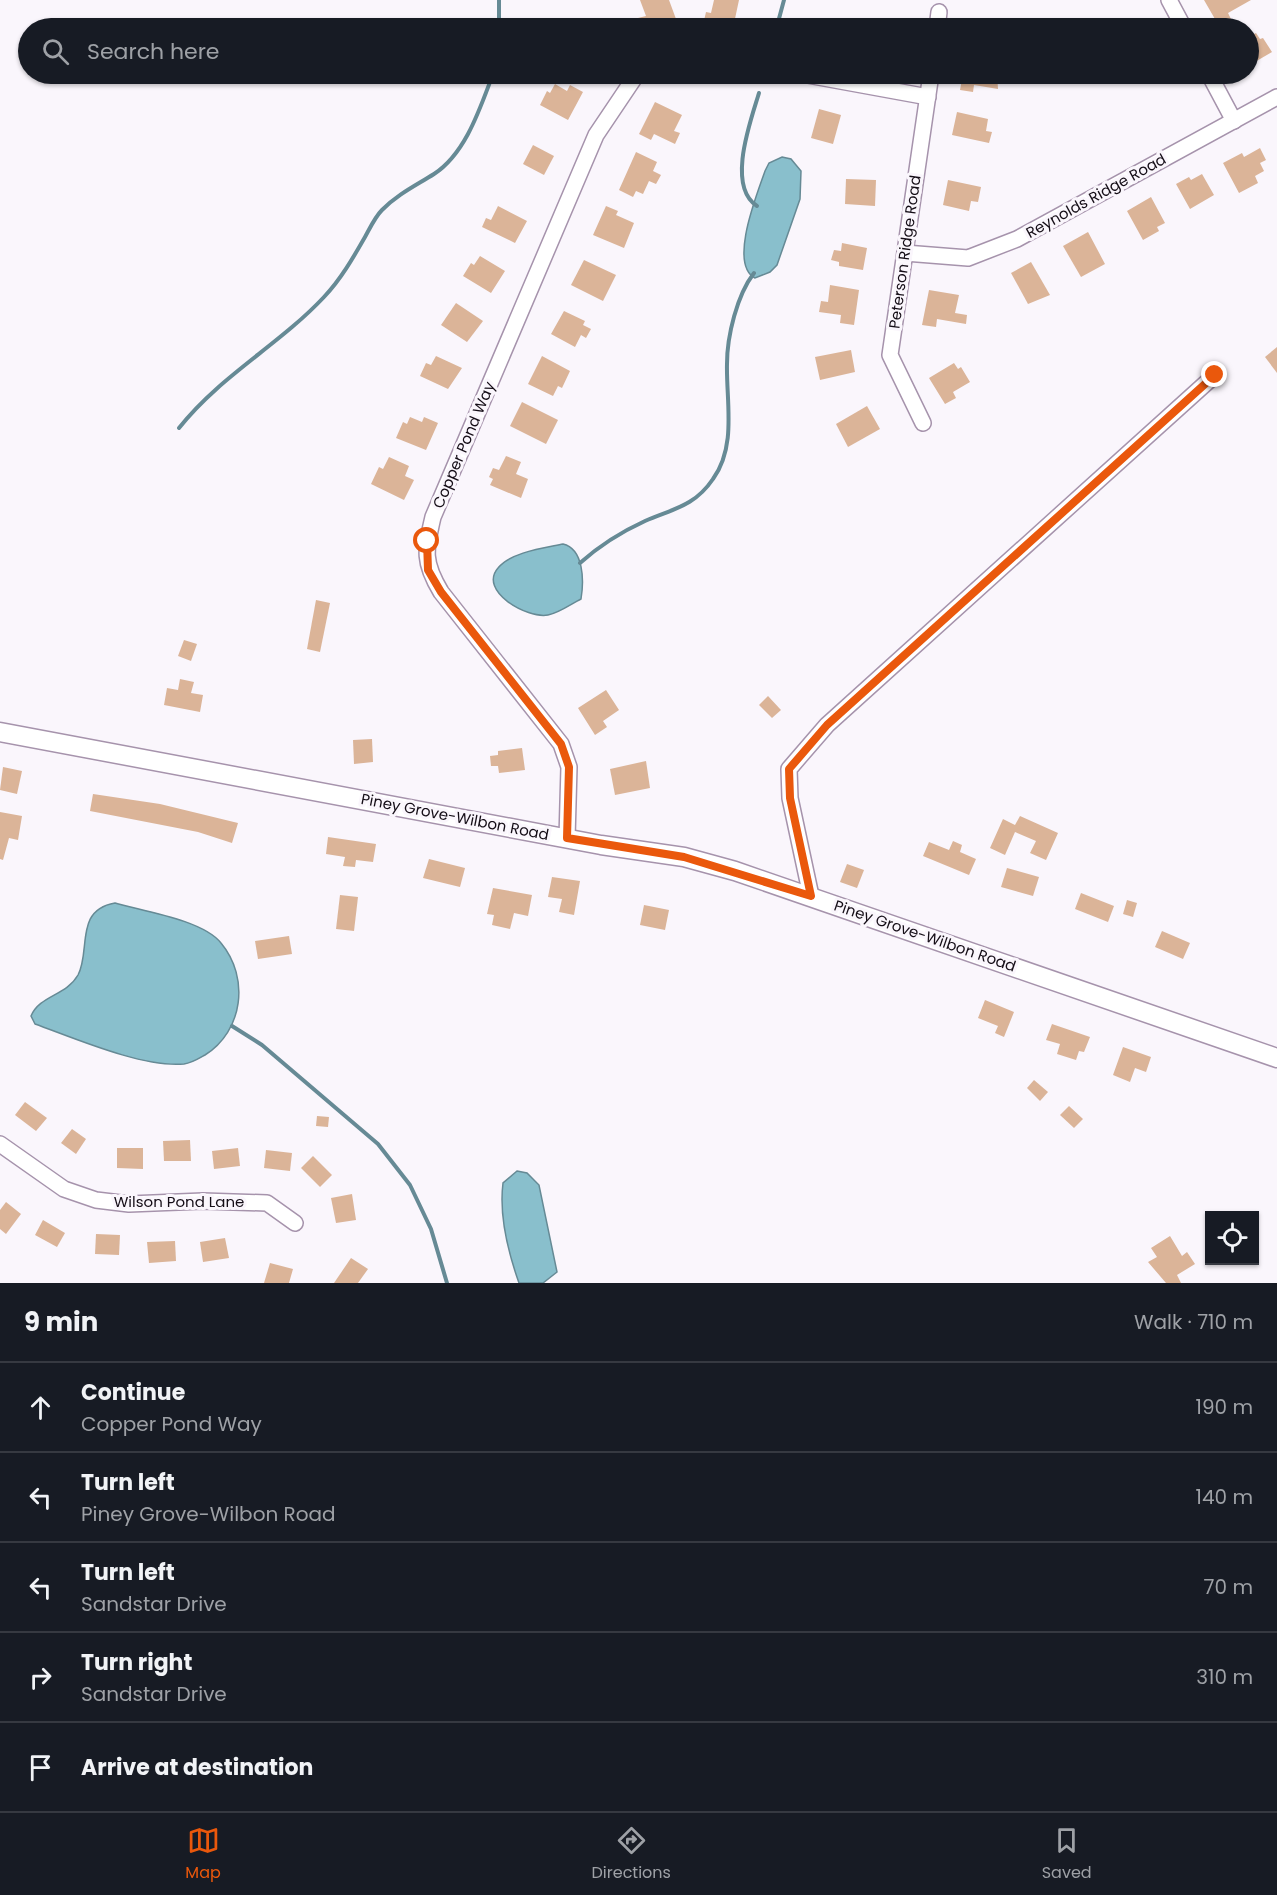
<!DOCTYPE html>
<html lang="en">
<head>
<meta charset="utf-8">
<style>
	:root { --surface:#171b24; --page:#20242c; --text:#f1f3f6; --muted:#9ea1a6; --line:#363941; --accent:#ea580c }
	body { margin:0; font-family:Poppins,sans-serif; background:var(--page); color:var(--text) }
	.controls { position:absolute; right:18px; bottom:18px; display:grid; overflow:hidden; border-radius:0px; box-shadow:0 2px 4px #0004 }
	.controls button { width:54px; height:54px; display:grid; place-items:center; padding:0; border:0; border-bottom:2px solid var(--line); background:var(--surface); color:var(--text); font:30px sans-serif }
	.stop { position:absolute; width:18px; height:18px; margin:-14px; border:4px solid #ea580c; border-radius:50%; background:#fff }
	.stop.end { background:#ea580c; border-color:#fff; box-shadow:0 2px 6px #0008 }
	.list { margin:0; padding:0; list-style:none }
	h2 { display:flex; justify-content:space-between; align-items:center; height:78px; margin:0; padding:0 24px; font-size:26px }
	h2 small { font-size:20px; font-weight:400; color:var(--muted) }
	.list li { display:grid; grid-template-columns:39px 1fr auto; gap:18px; align-items:center; box-sizing:border-box; height:90px; padding:0 24px; border-top:2px solid var(--line) }
	.list b { display:block; font-size:22px; white-space:nowrap }
	.list p { margin:0; font-size:20px; white-space:nowrap; color:var(--muted) }
	.list em { font-size:20px; font-style:normal; color:var(--muted) }
	.icon { flex:none; width:33px; height:33px; fill:none; stroke:currentColor; stroke-width:2; stroke-linecap:round; stroke-linejoin:round }
	.map { position:relative; flex:none; width:1277px; height:1283px; overflow:hidden }
	.search { position:absolute; background:var(--surface); box-shadow:0 2px 4px #0004; left:18px; right:18px; top:18px; height:66px; display:flex; align-items:center; gap:15px; box-sizing:border-box; padding:0 21px; border-radius:33px; color:var(--muted); font-size:22px }
	.sheet { height:528px; background:var(--surface) }
	nav { display:flex; justify-content:space-around; align-items:center; box-sizing:border-box; height:84px; border-top:2px solid var(--line); background:var(--surface); font-size:16px; color:var(--muted) }
	nav a { display:grid; justify-items:center; gap:3px }
	nav .on { color:var(--accent) }
	.map>svg:first-child { display:block }
	.water { fill:#89bfcc; stroke:#668a95; stroke-width:1.5 }
	.lines { fill:none; stroke-linecap:round; stroke-linejoin:round }
	.stream { stroke:#668a95; stroke-width:4 }
	.building { fill:#dbb498 }
	.minor-casing { stroke:#a693ac; stroke-width:18 }
	.tertiary-casing { stroke:#a693ac; stroke-width:21 }
	.minor { stroke:#fff; stroke-width:15 }
	.tertiary { stroke:#fff; stroke-width:18 }
	.route { stroke:#ea580c; stroke-width:8 }
	.labels { text-anchor:middle; stroke-width:6; stroke-linejoin:round; paint-order:stroke }
	.street-label { font-size:15px; fill:#140d16; stroke:#faf6fc }
</style>
</head>
<body>
<div class="map">
<svg width="1277" height="1283" viewBox="0 0 1277 1283">
	<rect width="100%" height="100%" fill="#faf6fc"/>
	<!-- water -->
	<g class="water">
		<path d="M782,157L791,159L801,171L800,199L777,265L770,272L755,278C728,264 758,192 765,171L769,163Z"/>
		<path d="M563,544C584,549 584,581 581,599C571,604 559,613 548,615C527,619 478,591 498,568C511,552 544,548 563,544Z"/>
		<path d="M115,903C143,911 203,920 221,943C250,978 243,1031 205,1055C198,1059 192,1063 184,1064C143,1068 74,1038 35,1024L31,1016C40,995 66,996 78,975C91,951 74,910 115,903Z"/>
		<path d="M517,1171L527,1173L539,1185L557,1272L543,1283H519C508,1252 499,1215 503,1183Z"/>
	</g>
	<g class="lines">
		<!-- stream -->
		<g class="stream">
			<polyline points="499,0 499,28"/>
			<polyline points="777,26 784,0"/>
			<path d="M757,206C726,186 751,120 759,93"/>
			<path d="M179,428C220,376 279,345 324,297C341,279 353,258 365,237C370,228 375,217 382,210C398,194 415,186 434,174C466,153 480,108 493,74"/>
			<path d="M580,563C599,546 621,532 645,521C672,509 694,507 713,479C737,446 726,401 727,364C727,336 737,295 754,273"/>
			<polyline points="232,1026 262,1045 378,1144 410,1185 431,1229 447,1283"/>
		</g>
	</g>
	<!-- building -->
	<g class="building">
		<polygon points="640,0 669,0 676,19 652,28 642,28 638,18 646,16"/>
		<polygon points="714,0 739,0 733,28 703,25 706,12 711,13"/>
		<polygon points="1204,0 1251,0 1228,13 1231,19 1219,26"/>
		<polygon points="1256,33 1260,39 1263,38 1272,52 1248,66 1248,37"/>
		<polygon points="963,74 997,74 998,89 974,85 973,92 960,90"/>
		<polygon points="555,84 567,91 570,85 583,92 568,120 540,105 547,91 550,93"/>
		<polygon points="655,102 682,115 674,131 680,133 675,144 654,134 651,140 639,134"/>
		<polygon points="819,109 841,115 833,144 811,138"/>
		<polygon points="957,112 988,119 986,131 992,132 989,143 952,135"/>
		<polygon points="533,145 554,156 544,175 523,164"/>
		<polygon points="1260,148 1266,160 1260,163 1264,171 1255,176 1258,183 1239,193 1223,163 1242,153 1244,157"/>
		<polygon points="636,152 657,162 653,171 661,175 656,184 649,181 643,194 636,191 633,197 619,190"/>
		<polygon points="1202,174 1214,195 1190,209 1176,184 1189,177 1191,180"/>
		<polygon points="846,179 876,180 875,206 845,204"/>
		<polygon points="948,180 981,187 978,202 971,201 969,211 943,205"/>
		<polygon points="1151,197 1165,223 1157,227 1159,231 1143,240 1127,211"/>
		<polygon points="498,206 527,221 515,243 482,227 486,218 491,220"/>
		<polygon points="606,206 618,211 616,215 634,223 624,248 593,235"/>
		<polygon points="1088,232 1105,264 1081,277 1063,246"/>
		<polygon points="842,243 867,248 863,270 839,266 839,262 831,260 834,250 841,251"/>
		<polygon points="480,256 505,271 491,293 463,276 471,263 474,265"/>
		<polygon points="584,260 616,275 603,301 571,285"/>
		<polygon points="1031,262 1050,295 1028,304 1011,273"/>
		<polygon points="830,285 859,290 854,325 840,323 841,315 819,312 821,301 828,302"/>
		<polygon points="929,290 959,295 955,313 967,315 966,324 937,319 936,327 922,325"/>
		<polygon points="456,303 483,321 467,342 441,325"/>
		<polygon points="564,311 585,321 583,325 591,329 586,338 581,335 575,347 551,334"/>
		<polygon points="1277,347 1277,373 1265,357"/>
		<polygon points="851,350 855,372 820,380 815,357"/>
		<polygon points="436,356 462,368 448,389 420,376 426,363 431,365"/>
		<polygon points="542,356 570,371 562,388 558,386 553,396 528,384"/>
		<polygon points="954,363 958,369 961,367 970,382 953,392 956,398 945,404 929,378"/>
		<polygon points="522,402 558,420 546,444 510,426"/>
		<polygon points="867,406 880,429 848,447 836,424"/>
		<polygon points="410,417 422,422 424,417 438,423 426,450 396,438 403,422 407,424"/>
		<polygon points="506,456 521,462 516,474 528,479 521,498 490,485 493,479 489,477 493,468 499,470"/>
		<polygon points="389,457 409,466 405,476 414,480 404,500 371,484 379,467 383,469"/>
		<polygon points="316,600 330,603 320,652 307,649"/>
		<polygon points="184,640 197,644 191,661 178,656"/>
		<polygon points="180,679 194,682 191,693 203,695 200,712 164,705 167,688 178,690"/>
		<polygon points="606,690 619,710 603,721 607,727 595,735 578,708"/>
		<polygon points="768,696 781,710 772,718 759,705"/>
		<polygon points="372,739 373,762 354,764 353,740"/>
		<polygon points="522,748 525,770 499,773 498,766 491,766 490,756 498,755 498,751"/>
		<polygon points="646,761 650,788 615,795 610,769"/>
		<polygon points="3,767 22,771 17,794 0,790"/>
		<polygon points="93,794 160,804 238,823 232,843 198,832 90,811"/>
		<polygon points="0,812 22,816 18,840 9,838 3,860 0,859"/>
		<polygon points="1020,816 1058,833 1046,860 1030,853 1036,841 1015,832 1005,855 990,848 1003,819 1015,825"/>
		<polygon points="328,837 376,844 373,862 356,860 355,867 343,866 345,857 326,854"/>
		<polygon points="953,841 962,845 960,852 976,859 969,875 923,856 929,842 949,850"/>
		<polygon points="429,859 465,868 460,887 423,878"/>
		<polygon points="847,864 864,870 857,888 840,882"/>
		<polygon points="1007,868 1039,877 1033,896 1001,887"/>
		<polygon points="552,877 580,881 574,915 559,912 562,899 548,897"/>
		<polygon points="493,888 532,895 528,916 514,913 510,929 492,925 494,915 487,914"/>
		<polygon points="1081,893 1114,906 1108,922 1075,909"/>
		<polygon points="340,895 358,897 354,931 336,929"/>
		<polygon points="1127,900 1137,903 1133,917 1123,914"/>
		<polygon points="644,905 669,910 665,930 640,925"/>
		<polygon points="1162,931 1190,943 1183,959 1155,947"/>
		<polygon points="289,936 292,954 258,959 255,941"/>
		<polygon points="985,1000 1014,1012 1004,1037 995,1033 998,1026 978,1018"/>
		<polygon points="1052,1024 1090,1037 1084,1052 1079,1051 1076,1060 1057,1054 1060,1044 1046,1040"/>
		<polygon points="1123,1047 1151,1057 1146,1072 1135,1068 1130,1082 1113,1075"/>
		<polygon points="1034,1080 1048,1092 1040,1101 1027,1088"/>
		<polygon points="25,1102 47,1118 36,1131 15,1115"/>
		<polygon points="1069,1106 1083,1119 1074,1128 1060,1115"/>
		<polygon points="317,1116 329,1117 328,1127 316,1126"/>
		<polygon points="72,1129 86,1139 76,1154 61,1143"/>
		<polygon points="190,1140 191,1161 164,1161 163,1141"/>
		<polygon points="117,1148 143,1148 143,1169 117,1168"/>
		<polygon points="238,1148 240,1166 214,1169 212,1151"/>
		<polygon points="266,1150 292,1153 290,1171 264,1168"/>
		<polygon points="313,1156 332,1175 320,1187 301,1168"/>
		<polygon points="352,1194 356,1220 336,1223 331,1198"/>
		<polygon points="6,1202 21,1214 6,1234 0,1229 0,1210"/>
		<polygon points="43,1220 65,1233 57,1247 35,1235"/>
		<polygon points="96,1234 120,1235 119,1255 95,1254"/>
		<polygon points="1170,1236 1182,1256 1187,1252 1195,1264 1177,1275 1181,1283 1166,1283 1148,1262 1157,1257 1151,1248"/>
		<polygon points="225,1238 229,1258 203,1262 200,1242"/>
		<polygon points="175,1241 176,1261 149,1263 147,1242"/>
		<polygon points="351,1258 368,1269 358,1283 334,1283"/>
		<polygon points="270,1263 293,1269 289,1283 264,1283"/>
	</g>
	<g class="lines">
		<defs>
			<g id="minor">
				<polyline points="1169,0 1184,28"/>
				<polyline points="937,28 939,12"/>
				<polyline points="802,74 928,97"/>
				<polyline points="1209,74 1234,121"/>
				<polyline points="905,253 968,258 1017,239 1277,97"/>
				<polyline points="923,423 890,355 931,74"/>
				<path d="M567,838L569,767L561,744L441,592C423,562 425,551 433,517L596,135L637,74"/>
				<polyline points="811,896 790,798 789,769 827,725 1215,375"/>
				<polyline points="0,1144 64,1189 96,1200 129,1204 203,1201 267,1203 295,1223"/>
			</g>
			<polyline id="tertiary" points="0,732 601,845 684,857 735,871 1277,1058"/>
		</defs>
		<!-- minor casing -->
		<use href="#minor" class="minor-casing"/>
		<!-- tertiary casing -->
		<use href="#tertiary" class="tertiary-casing"/>
		<!-- minor -->
		<use href="#minor" class="minor"/>
		<!-- tertiary -->
		<use href="#tertiary" class="tertiary"/>
	</g>
	<g class="lines">
		<!-- route -->
		<polyline class="route" points="427,541 428,570 441,592 561,744 569,767 567,838 684,857 811,896 790,798 789,769 827,725 1215,375"/>
	</g>
	<g class="labels">
		<!-- street labels -->
		<g class="street-label">
			<text transform="translate(1096 196) rotate(-29)" y="5">Reynolds Ridge Road</text>
			<text transform="translate(905 252) rotate(-82)" y="5">Peterson Ridge Road</text>
			<text transform="translate(464 445) rotate(-67)" y="5">Copper Pond Way</text>
			<text transform="translate(455 817) rotate(11)" y="5">Piney Grove-Wilbon Road</text>
			<text transform="translate(925 936) rotate(19)" y="5">Piney Grove-Wilbon Road</text>
			<text x="179" y="1207">Wilson Pond Lane</text>
		</g>
	</g>
</svg>
<div class="controls">
<button><svg class="icon" aria-label="locate" viewBox="0 0 24 24"><circle cx="12" cy="12" r="6"/><path d="M12 2v4M12 18v4M2 12h4M18 12h4"/></svg></button>
</div>
<div class="stop" style="left:427px;top:541px"></div>
<div class="stop end" style="left:1215px;top:375px"></div>
<div class="search"><svg class="icon" aria-label="search" viewBox="0 0 24 24"><circle cx="10" cy="10" r="6"/><path d="M15 15l6 6"/></svg>Search here</div>
</div>
<section class="sheet">
<h2>9 min<small>Walk · 710 m</small></h2>
<ul class="list">
<li><svg class="icon" aria-label="ahead" viewBox="0 0 24 24"><path d="M12 20V5M6 11l6-6 6 6"/></svg><div><b>Continue</b><p>Copper Pond Way</p></div><em>190 m</em></li>
<li><svg class="icon" aria-label="left" viewBox="0 0 24 24"><path d="M17 20v-9H6M10 6l-5 5 5 5"/></svg><div><b>Turn left</b><p>Piney Grove-Wilbon Road</p></div><em>140 m</em></li>
<li><svg class="icon" aria-label="left" viewBox="0 0 24 24"><path d="M17 20v-9H6M10 6l-5 5 5 5"/></svg><div><b>Turn left</b><p>Sandstar Drive</p></div><em>70 m</em></li>
<li><svg class="icon" aria-label="right" viewBox="0 0 24 24"><path d="M7 20v-9h11M14 6l5 5-5 5"/></svg><div><b>Turn right</b><p>Sandstar Drive</p></div><em>310 m</em></li>
<li><svg class="icon" aria-label="arrive" viewBox="0 0 24 24"><path d="M6 21V4h12l-3 4 3 4H6"/></svg><div><b>Arrive at destination</b></div></li>
</ul>
</section>
<nav>
<a class="on"><svg class="icon" aria-label="map" viewBox="0 0 24 24"><path d="M3 6l6-2 6 2 6-2v14l-6 2-6-2-6 2zM9 4v14M15 6v14"/></svg>Map</a>
<a><svg class="icon" aria-label="directions" viewBox="0 0 24 24"><path d="M12 3l9 9-9 9-9-9zM9 14v-3h6M13 9l2 2-2 2"/></svg>Directions</a>
<a><svg class="icon" aria-label="saved" viewBox="0 0 24 24"><path d="M7 4h10v16l-5-4-5 4z"/></svg>Saved</a>
</nav>
</body>
</html>
